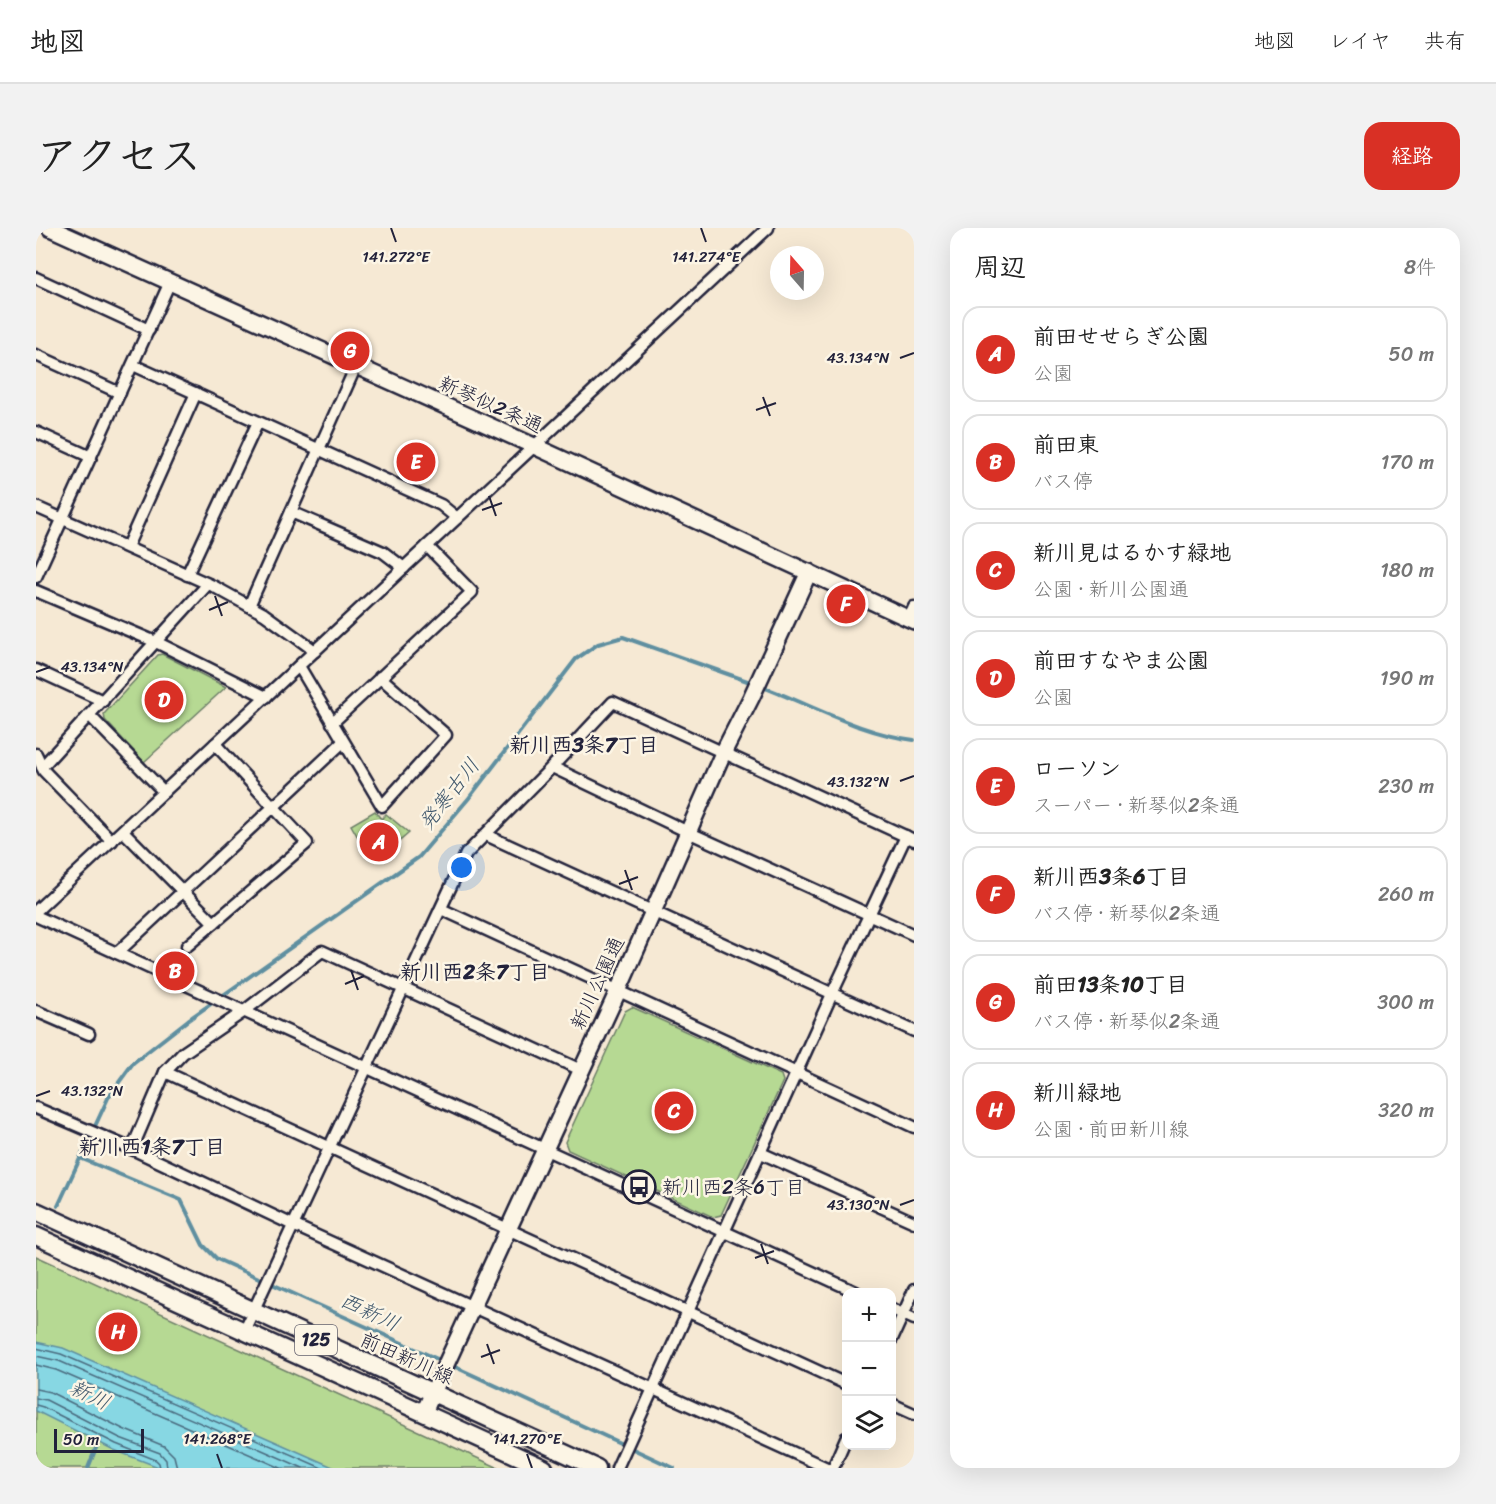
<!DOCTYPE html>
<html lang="ja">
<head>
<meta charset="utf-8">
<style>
	:root { --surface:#fff; --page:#f2f2f2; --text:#222; --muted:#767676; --line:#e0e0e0; --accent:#d93025 }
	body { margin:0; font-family:Sriracha,"Klee One",sans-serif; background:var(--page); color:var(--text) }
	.controls { position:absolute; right:18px; bottom:18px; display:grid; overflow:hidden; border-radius:12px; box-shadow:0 6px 24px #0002 }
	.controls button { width:54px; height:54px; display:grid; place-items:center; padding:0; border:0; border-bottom:2px solid var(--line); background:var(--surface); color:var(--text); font:30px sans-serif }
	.compass { position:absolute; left:734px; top:18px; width:54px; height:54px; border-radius:50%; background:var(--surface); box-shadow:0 6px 24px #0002; rotate:340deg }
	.scale { position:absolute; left:18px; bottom:15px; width:90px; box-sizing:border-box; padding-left:6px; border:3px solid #22223b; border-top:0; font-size:16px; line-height:21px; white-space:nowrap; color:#22223b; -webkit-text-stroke:4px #fcf5e5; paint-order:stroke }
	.you { position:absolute; left:426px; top:640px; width:21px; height:21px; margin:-15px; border:4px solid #fff; border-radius:50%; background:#1a73e8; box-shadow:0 0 0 9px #1a73e833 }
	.badge { display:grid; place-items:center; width:39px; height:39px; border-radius:50%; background:var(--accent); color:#fff; font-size:20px; font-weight:700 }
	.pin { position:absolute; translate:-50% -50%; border:3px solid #fff; box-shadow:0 2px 6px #0006 }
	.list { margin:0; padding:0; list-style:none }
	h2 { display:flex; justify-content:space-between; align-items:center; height:78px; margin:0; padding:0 24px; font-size:26px }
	h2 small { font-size:20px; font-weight:400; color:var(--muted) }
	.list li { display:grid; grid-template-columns:39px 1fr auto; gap:18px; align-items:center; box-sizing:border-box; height:96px; margin:0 12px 12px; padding:0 12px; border:2px solid var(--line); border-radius:18px }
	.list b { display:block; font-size:22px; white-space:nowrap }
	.list p { margin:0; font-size:20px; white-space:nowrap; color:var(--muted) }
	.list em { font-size:20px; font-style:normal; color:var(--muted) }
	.icon { flex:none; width:33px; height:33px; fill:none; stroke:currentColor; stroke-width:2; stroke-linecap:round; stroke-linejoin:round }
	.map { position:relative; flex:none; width:878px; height:1240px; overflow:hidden; border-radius:18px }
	header { display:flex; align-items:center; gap:36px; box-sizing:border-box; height:84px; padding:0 30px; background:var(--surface); border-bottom:2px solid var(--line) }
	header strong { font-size:28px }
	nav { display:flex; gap:33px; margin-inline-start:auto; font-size:21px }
	.intro { display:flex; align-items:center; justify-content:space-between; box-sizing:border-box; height:144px; padding:0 36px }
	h1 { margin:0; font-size:42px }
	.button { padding:15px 27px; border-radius:18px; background:var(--accent); color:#fff; font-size:21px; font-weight:700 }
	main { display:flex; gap:36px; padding:0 36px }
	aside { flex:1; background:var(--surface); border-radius:18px; box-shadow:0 6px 24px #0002 }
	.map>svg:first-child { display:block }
	.green { fill:#b6d993; stroke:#6c7e67; stroke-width:1.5 }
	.water { fill:#87d7e3; stroke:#5f8fa0; stroke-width:1.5 }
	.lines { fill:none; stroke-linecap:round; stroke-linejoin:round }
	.shore { stroke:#4a6a7e; stroke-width:1.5 }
	.stream { stroke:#5f8fa0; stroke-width:4 }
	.street-casing { stroke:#22223b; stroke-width:15 }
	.secondary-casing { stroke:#22223b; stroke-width:20 }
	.primary-casing { stroke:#22223b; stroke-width:21 }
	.street { stroke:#fcf5e5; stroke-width:10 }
	.secondary { stroke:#fcf5e5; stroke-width:15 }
	.primary { stroke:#fcf5e5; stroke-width:16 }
	.ticks { fill:none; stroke:#22223b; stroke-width:2 }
	.labels { text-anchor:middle; stroke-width:5; stroke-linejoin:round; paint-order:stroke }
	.shield { fill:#fcf5e5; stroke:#63616e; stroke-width:1.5 }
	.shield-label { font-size:18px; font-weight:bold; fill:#22223b }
	.street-label { font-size:20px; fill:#22223b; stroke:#fcf5e5 }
	.poi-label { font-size:20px; fill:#22223b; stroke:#fcf5e5; text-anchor:start }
	.neighbourhood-label { font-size:21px; font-weight:bold; fill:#22223b; stroke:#fcf5e5 }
	.water-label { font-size:21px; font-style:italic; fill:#40586d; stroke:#fcf5e5 }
	.ticks-label { font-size:15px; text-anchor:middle; fill:#22223b; stroke:#fcf5e5; stroke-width:5; stroke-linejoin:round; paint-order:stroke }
</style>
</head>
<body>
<header>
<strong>地図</strong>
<nav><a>地図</a><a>レイヤ</a><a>共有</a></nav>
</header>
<div class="intro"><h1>アクセス</h1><a class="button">経路</a></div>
<main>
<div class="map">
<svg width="878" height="1240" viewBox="0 0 878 1240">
	<rect width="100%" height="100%" fill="#f6e9d4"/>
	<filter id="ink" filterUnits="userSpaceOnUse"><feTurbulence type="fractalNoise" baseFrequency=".0167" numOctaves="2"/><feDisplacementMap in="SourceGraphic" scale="12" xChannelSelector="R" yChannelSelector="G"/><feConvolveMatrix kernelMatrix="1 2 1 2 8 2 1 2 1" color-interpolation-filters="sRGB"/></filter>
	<g filter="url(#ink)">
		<!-- green -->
		<g class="green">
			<polygon points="126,426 190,459 108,534 69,492 68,486 122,427"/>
			<polygon points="339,583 345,591 350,586 373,605 351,624 334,630 315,597"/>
			<polygon points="596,779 745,847 747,853 685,987 677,989 532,922 529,914 589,783"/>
			<polygon points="0,1028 463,1240 0,1240"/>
		</g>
		<!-- water -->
		<polygon class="water" points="0,1114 27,1120 299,1240 125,1240 78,1222 0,1183"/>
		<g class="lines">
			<!-- shore -->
			<g class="shore">
				<polyline points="0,1120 25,1126 286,1240"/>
				<polyline points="0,1128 23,1133 267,1240"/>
				<polyline points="0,1137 20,1142 245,1240"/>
				<polyline points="0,1161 14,1164 87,1201 128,1218 138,1228 141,1240"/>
				<polyline points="0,1170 10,1172 84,1210 124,1225 130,1232 131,1240"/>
				<polyline points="0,1177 7,1179 80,1216 120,1232 123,1235 124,1240"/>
			</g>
			<!-- stream -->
			<g class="stream">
				<path d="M724,458C774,476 825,506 878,512"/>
				<polyline points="44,930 145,972 167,1017 181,1031 408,1134"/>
				<polyline points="22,978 73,868 97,835 152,792 383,629 433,570 540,431 562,416 587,409 717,455"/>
				<polyline points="415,1137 638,1240"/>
				<polyline points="52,1240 64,1210"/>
			</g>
			<defs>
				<g id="street">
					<polyline points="0,50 113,102"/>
					<polyline points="0,127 84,165"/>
					<polyline points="97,137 405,277 421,290"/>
					<polyline points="0,204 55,229"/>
					<polyline points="0,279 177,358 228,386 279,423"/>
					<polyline points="255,284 347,324 368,340"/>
					<polyline points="91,319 160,165"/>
					<polyline points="151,347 222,194"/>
					<polyline points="0,349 134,54"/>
					<polyline points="0,363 120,414 230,469"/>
					<polyline points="213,378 320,138"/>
					<polyline points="873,390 878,379"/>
					<polyline points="263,438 346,578 410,507 344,449"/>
					<polyline points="0,442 67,473"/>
					<polyline points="53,487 128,564"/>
					<polyline points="296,495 436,364 391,318"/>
					<polyline points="0,526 8,543 76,613"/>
					<polyline points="6,539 172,356"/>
					<polyline points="516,539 652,604 878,707"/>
					<polyline points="87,603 178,695"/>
					<polyline points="450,607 878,803"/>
					<polyline points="405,681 878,899"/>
					<polyline points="0,683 732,0"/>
					<polyline points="0,688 820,1064"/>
					<polyline points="151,718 271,615 179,516"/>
					<polyline points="81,725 307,514"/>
					<polyline points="0,783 53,806"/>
					<polyline points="129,844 810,1156"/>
					<polyline points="0,880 96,921 257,997 791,1240"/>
					<polyline points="96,921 129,844 147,825 207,784 286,723 545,842"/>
					<polyline points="725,925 878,994"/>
					<polyline points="856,1081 878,1091"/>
					<polyline points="208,1103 430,626 516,539 577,474 878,612"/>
					<polyline points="856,1111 878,1062"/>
					<polyline points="856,1176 878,1186"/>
					<polyline points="581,1240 796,766 870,608"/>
					<polyline points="797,1240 810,1210"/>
				</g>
				<g id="secondary">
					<polyline points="14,0 498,218 878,393"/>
					<polyline points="388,1184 582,763 687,525 715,470 773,344"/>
				</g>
				<g id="primary">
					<polyline points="0,983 561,1240"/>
					<polyline points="0,1008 508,1240"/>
				</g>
			</defs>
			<!-- street casing -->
			<use href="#street" class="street-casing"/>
			<!-- secondary casing -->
			<use href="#secondary" class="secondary-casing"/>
			<!-- primary casing -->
			<use href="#primary" class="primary-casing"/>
			<!-- street -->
			<use href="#street" class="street"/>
			<!-- secondary -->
			<use href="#secondary" class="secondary"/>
			<!-- primary -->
			<use href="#primary" class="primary"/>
		</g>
	</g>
	<!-- ticks -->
	<path class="ticks" d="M355,0L360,14M665,0L670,14M864,130L878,125M727,169L734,188M720,182L740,175M453,268L460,288M446,282L466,275M179,368L186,388M173,382L192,374M0,444L14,439M864,553L878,548M589,642L596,662M583,656L602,649M315,742L322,762M309,756L328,748M0,868L14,863M864,977L878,972M725,1016L732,1036M719,1030L738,1023M451,1116L458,1136M445,1129L464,1122M181,1226L186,1240M491,1226L496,1240"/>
	<!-- icons -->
	<defs>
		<symbol id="bus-ring" viewBox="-11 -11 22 22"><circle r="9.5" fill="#fcf5e5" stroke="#22223b" stroke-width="1.5"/><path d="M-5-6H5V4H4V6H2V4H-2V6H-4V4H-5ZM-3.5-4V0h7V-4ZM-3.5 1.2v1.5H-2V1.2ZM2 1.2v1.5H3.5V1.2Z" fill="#22223b"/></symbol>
	</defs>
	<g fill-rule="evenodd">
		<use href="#bus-ring" x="584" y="940" width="38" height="38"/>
	</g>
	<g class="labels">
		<!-- shield labels -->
		<rect class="shield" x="259" y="1097" width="42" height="30" rx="4.5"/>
		<g class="shield-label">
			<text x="280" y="1118">125</text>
		</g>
		<!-- street labels -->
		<g class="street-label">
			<text transform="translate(455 176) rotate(24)" y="7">新琴似2条通</text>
			<text transform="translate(561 755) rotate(-65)" y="7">新川公園通</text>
			<text transform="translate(371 1130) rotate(24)" y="7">前田新川線</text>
		</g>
		<!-- poi labels -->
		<g class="poi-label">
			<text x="626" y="966">新川西2条6丁目</text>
		</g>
		<!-- neighbourhood labels -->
		<g class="neighbourhood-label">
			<text x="548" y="524">新川西3条7丁目</text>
			<text x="439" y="751">新川西2条7丁目</text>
			<text x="116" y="926">新川西1条7丁目</text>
		</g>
		<!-- water labels -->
		<g class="water-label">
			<text transform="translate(413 566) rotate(-52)" y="7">発寒古川</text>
			<text transform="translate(334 1084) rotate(25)" y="7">西新川</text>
			<text transform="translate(54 1167) rotate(26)" y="7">新川</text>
		</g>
	</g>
	<g class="ticks-label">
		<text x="670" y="34">141.274°E</text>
		<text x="360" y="34">141.272°E</text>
		<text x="822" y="135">43.134°N</text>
		<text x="56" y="444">43.134°N</text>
		<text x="822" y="559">43.132°N</text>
		<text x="56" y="868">43.132°N</text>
		<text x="822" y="982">43.130°N</text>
		<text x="181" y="1216">141.268°E</text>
		<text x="491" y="1216">141.270°E</text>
	</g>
</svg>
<div class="controls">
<button>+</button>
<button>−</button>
<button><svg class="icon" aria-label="layers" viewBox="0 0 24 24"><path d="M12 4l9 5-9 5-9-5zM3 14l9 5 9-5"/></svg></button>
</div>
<svg class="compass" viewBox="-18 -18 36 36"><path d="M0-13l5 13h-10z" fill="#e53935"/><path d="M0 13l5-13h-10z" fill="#767676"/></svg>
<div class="scale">50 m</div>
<div class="you"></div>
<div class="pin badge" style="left:343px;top:614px">A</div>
<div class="pin badge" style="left:139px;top:743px">B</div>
<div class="pin badge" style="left:638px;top:883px">C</div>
<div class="pin badge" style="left:128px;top:472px">D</div>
<div class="pin badge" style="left:380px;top:234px">E</div>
<div class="pin badge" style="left:810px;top:376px">F</div>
<div class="pin badge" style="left:314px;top:123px">G</div>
<div class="pin badge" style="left:82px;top:1104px">H</div>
</div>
<aside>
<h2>周辺<small>8件</small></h2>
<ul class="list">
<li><span class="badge">A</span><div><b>前田せせらぎ公園</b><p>公園</p></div><em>50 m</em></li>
<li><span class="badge">B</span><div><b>前田東</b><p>バス停</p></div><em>170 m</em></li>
<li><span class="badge">C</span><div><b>新川見はるかす緑地</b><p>公園 · 新川公園通</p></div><em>180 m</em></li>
<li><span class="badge">D</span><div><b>前田すなやま公園</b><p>公園</p></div><em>190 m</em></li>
<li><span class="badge">E</span><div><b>ローソン</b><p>スーパー · 新琴似2条通</p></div><em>230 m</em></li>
<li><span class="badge">F</span><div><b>新川西3条6丁目</b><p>バス停 · 新琴似2条通</p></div><em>260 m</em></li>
<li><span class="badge">G</span><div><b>前田13条10丁目</b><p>バス停 · 新琴似2条通</p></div><em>300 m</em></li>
<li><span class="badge">H</span><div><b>新川緑地</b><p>公園 · 前田新川線</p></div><em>320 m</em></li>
</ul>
</aside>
</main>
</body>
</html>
